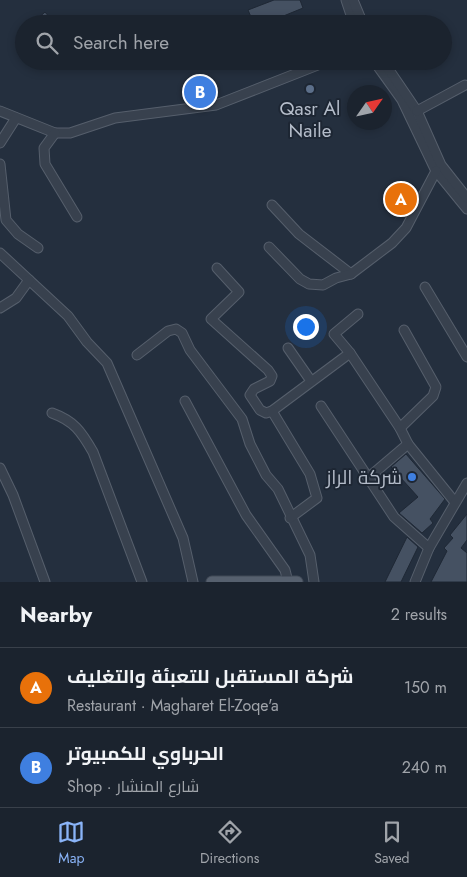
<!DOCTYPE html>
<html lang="en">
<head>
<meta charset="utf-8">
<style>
	:root { --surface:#1b232e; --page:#282f3a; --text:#f1f3f6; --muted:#a0a4aa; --line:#39404a; --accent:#8ab4f8 }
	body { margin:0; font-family:Jost,Cairo,sans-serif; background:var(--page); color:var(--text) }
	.compass { position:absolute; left:347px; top:85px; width:45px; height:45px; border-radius:50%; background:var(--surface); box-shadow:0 2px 8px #0003; rotate:56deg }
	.you { position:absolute; left:305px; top:326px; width:18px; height:18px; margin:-12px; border:4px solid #fff; border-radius:50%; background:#1a73e8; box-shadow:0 0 0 8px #1a73e833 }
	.badge { display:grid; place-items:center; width:32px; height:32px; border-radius:50%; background:var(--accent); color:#fff; font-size:16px; font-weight:700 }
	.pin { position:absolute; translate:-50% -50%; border:2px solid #fff; box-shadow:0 1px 5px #0006 }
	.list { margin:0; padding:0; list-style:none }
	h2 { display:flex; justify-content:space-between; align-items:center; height:65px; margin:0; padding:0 20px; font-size:21px }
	h2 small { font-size:16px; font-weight:400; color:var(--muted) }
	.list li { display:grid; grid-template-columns:32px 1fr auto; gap:15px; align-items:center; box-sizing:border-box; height:80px; padding:0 20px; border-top:1px solid var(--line) }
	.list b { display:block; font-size:19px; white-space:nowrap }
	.list p { margin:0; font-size:16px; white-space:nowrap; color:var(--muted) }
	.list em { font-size:16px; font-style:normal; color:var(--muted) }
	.icon { flex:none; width:28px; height:28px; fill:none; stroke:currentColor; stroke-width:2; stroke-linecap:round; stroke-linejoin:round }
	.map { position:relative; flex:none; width:467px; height:582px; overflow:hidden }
	.search { position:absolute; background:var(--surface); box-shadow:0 2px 8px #0003; left:15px; right:15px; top:15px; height:55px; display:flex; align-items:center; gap:12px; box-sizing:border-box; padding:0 18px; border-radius:28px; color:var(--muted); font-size:19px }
	.sheet { height:225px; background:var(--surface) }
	nav { display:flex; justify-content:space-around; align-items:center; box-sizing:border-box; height:70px; border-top:1px solid var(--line); background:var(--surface); font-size:14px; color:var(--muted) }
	nav a { display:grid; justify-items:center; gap:2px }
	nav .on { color:var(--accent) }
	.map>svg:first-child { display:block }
	.building { fill:#455162; stroke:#1f2835 }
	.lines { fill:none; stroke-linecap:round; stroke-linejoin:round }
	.minor-casing { stroke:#565f6c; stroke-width:11 }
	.major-casing { stroke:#414a57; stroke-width:13 }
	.minor { stroke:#38414e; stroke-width:9 }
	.major { stroke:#56606e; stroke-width:11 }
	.service-dot { fill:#5c6f8a; stroke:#1d2633; stroke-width:2 }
	.shop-dot { fill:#3f7fe0; stroke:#1d2633; stroke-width:2 }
	.labels { text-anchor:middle; stroke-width:4; stroke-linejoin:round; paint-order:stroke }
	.poi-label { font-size:19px; fill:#b4bcc9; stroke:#1d2633 }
</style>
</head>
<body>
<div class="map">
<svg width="467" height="582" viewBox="0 0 467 582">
	<rect width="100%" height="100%" fill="#242f3e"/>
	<!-- building -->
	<g class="building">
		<polygon points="274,0 300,0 303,8 264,24 254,24 248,10"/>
		<polygon points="45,12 55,24 32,24"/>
		<polygon points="406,454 445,499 430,519 433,523 422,533 399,513 418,497 391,467"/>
		<polygon points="467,514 467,540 461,548 467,553 467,582 431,582 447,551 444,548 453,538 450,535"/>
		<polygon points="407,537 418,547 401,582 385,582"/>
	</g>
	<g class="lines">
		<defs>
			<g id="minor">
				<polyline points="346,0 354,24"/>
				<polyline points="353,0 363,24"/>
				<polyline points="374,61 402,100 436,171 467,209"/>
				<polyline points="383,61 417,111 441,165 467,198"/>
				<polyline points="0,111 55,133 70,133 115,118 216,105 328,61"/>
				<polyline points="417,111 465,85"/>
				<polyline points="55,133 44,148 45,164 77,217"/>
				<polyline points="0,143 16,118"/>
				<polyline points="0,164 6,220 18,234 38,248"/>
				<polyline points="272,205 299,234 351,274"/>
				<polyline points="269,247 300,279 309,284 323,285 336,278 351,274 392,243 406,228 436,171"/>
				<polyline points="0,253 68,316 87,342 107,363 183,538 193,582"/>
				<polyline points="217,268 239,292 211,319 268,370 272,376 270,381 254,389 250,395 260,410 266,413 272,411 350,353"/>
				<polyline points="425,287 467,357"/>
				<polyline points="0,308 16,298 29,280"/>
				<polyline points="358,314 334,334 350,353 400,428 408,444 454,501"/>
				<polyline points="288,348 311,381"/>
				<polyline points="137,355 168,331 176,329 182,333 190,350 242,419 250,444 266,475 278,489 310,555 314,582"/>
				<polyline points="185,401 246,515 285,570 288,582"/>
				<polyline points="321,406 394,517 429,548"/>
				<polyline points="272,411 310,474 317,498 290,518"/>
				<path d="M52,413C74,421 81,431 93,452L142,582"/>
				<polyline points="400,428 433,396 436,387 404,330"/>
				<polyline points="0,468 13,495 45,582"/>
				<polyline points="368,478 408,444"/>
				<polyline points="415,582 429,548 467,483"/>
			</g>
			<polyline id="major" points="212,582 297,582"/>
		</defs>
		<!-- minor casing -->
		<use href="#minor" class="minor-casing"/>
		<!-- major casing -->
		<use href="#major" class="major-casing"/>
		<!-- minor -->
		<use href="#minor" class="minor"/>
		<!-- major -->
		<use href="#major" class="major"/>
	</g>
	<!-- markers -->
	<circle class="service-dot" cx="310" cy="89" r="5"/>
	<circle class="shop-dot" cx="412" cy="477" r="5"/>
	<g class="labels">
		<!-- poi labels -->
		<g class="poi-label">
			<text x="310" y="115">Qasr Al<tspan x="310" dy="22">Naile</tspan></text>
			<text x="402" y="484" text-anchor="end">شركة الراز</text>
		</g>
	</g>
</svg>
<svg class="compass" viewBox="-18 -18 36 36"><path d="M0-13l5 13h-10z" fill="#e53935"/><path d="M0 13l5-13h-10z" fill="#a0a4aa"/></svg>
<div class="you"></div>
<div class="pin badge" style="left:401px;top:199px;background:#e8710a">A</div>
<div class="pin badge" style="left:200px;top:92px;background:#3f7fe0">B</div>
<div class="search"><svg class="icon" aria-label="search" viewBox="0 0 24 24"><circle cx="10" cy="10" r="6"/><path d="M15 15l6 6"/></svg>Search here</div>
</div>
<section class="sheet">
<h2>Nearby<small>2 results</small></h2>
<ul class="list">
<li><span class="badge" style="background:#e8710a">A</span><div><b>شركة المستقبل للتعبئة والتغليف</b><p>Restaurant · Magharet El-Zoqe'a</p></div><em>150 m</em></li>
<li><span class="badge" style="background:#3f7fe0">B</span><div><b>الحرباوي للكمبيوتر</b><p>Shop · شارع المنشار</p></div><em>240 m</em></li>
</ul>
</section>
<nav>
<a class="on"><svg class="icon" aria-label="map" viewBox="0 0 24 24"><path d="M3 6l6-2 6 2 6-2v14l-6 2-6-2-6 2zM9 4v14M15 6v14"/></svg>Map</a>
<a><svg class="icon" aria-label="directions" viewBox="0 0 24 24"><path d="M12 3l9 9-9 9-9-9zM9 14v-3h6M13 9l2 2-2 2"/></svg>Directions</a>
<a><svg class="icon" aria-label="saved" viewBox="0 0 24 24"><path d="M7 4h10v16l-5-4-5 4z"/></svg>Saved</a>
</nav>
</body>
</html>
